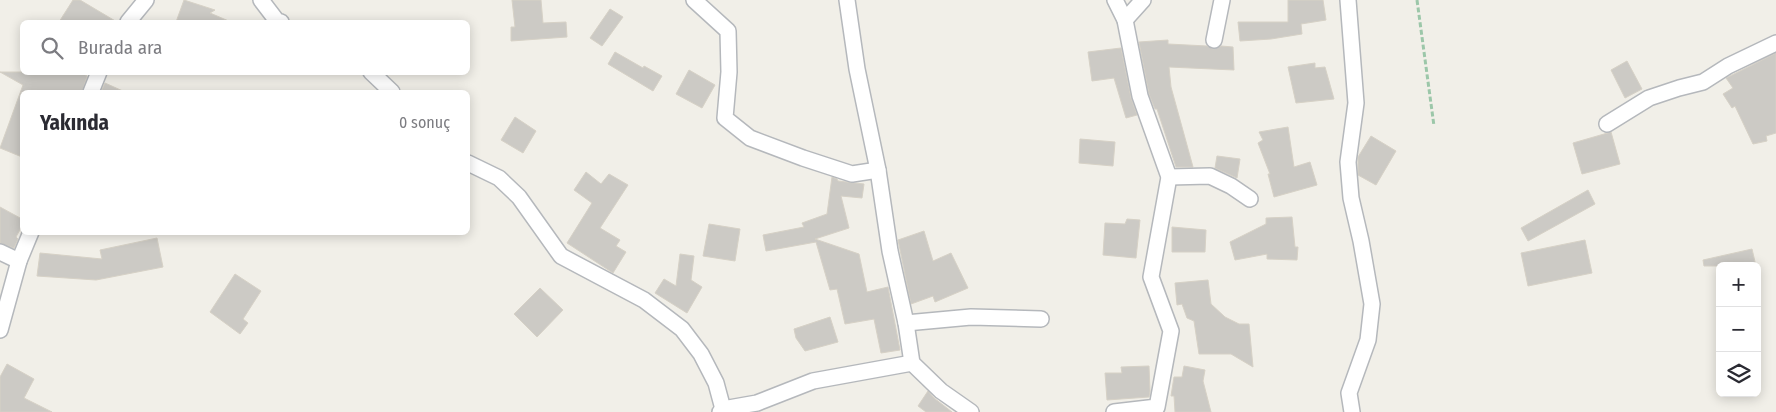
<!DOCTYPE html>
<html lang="tr">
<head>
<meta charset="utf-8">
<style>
	:root { --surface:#fff; --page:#f7f7f7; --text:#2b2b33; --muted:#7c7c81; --line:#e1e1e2 }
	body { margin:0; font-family:"Fira Sans Condensed",sans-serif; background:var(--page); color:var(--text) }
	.controls { position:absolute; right:15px; bottom:15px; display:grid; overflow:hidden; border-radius:8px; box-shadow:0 2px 12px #0003 }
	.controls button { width:45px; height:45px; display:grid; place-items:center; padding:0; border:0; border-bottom:1px solid var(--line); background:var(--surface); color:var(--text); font:25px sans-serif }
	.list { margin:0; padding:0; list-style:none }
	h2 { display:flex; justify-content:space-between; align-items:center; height:65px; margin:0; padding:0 20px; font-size:21px }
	h2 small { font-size:16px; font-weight:400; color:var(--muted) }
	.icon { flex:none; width:28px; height:28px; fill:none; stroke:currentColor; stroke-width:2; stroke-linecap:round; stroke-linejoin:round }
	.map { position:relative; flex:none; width:1776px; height:412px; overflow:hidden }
	.search { position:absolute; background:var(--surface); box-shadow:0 2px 12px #0003; left:20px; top:20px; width:450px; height:55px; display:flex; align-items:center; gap:12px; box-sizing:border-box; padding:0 18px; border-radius:8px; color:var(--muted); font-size:19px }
	.panel { position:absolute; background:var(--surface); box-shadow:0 2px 12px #0003; left:20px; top:90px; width:450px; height:145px; border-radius:8px }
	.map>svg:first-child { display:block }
	.building { fill:#cccac5; stroke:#d6d1c6 }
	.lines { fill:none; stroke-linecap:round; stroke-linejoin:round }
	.minor-casing { stroke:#b5b8bc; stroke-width:18 }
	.path { stroke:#9cc7a9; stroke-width:3; stroke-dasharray:5 2.5; stroke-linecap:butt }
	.minor { stroke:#fff; stroke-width:15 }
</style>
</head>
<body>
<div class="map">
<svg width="1776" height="412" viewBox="0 0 1776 412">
	<rect width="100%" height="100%" fill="#f1efe8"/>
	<!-- building -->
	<g class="building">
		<polygon points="73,0 80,0 117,22 59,22"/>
		<polygon points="184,0 215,10 210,13 231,22 176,22"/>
		<polygon points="512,0 541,0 543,23 566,22 567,37 511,41 511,27 515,27"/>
		<polygon points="1288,0 1323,0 1326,20 1301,24 1302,34 1271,39 1240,41 1238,22 1288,22"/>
		<polygon points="610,9 623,17 602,46 590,38"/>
		<polygon points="1168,40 1168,44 1207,46 1213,49 1221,46 1233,47 1234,70 1169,67 1171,87 1193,167 1176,167 1157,109 1155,109 1149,94 1139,42"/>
		<polygon points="1121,48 1131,98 1137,115 1126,118 1114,78 1092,81 1088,52"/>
		<polygon points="615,52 643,68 644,66 662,76 653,91 608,64"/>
		<polygon points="1776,53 1776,133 1766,136 1767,141 1753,144 1735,106 1732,108 1723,94 1733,88 1726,78"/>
		<polygon points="1627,61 1642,89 1625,98 1611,70"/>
		<polygon points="1315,63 1315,68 1325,67 1334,99 1296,103 1288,67"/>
		<polygon points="689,70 715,85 702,108 676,94"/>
		<polygon points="0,72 80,72 87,76 82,92 22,92 22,157 0,148 23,85"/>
		<polygon points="105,83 125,92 101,92"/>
		<polygon points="515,117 536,131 523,153 501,140"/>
		<polygon points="1288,127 1294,167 1310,162 1317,185 1274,197 1268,174 1270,174 1258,143 1263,140 1259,132"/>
		<polygon points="1611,132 1620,164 1582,174 1573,143"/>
		<polygon points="1371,136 1396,151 1376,185 1358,175 1358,157"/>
		<polygon points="1080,139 1115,142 1113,166 1079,163"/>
		<polygon points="1217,156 1240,159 1237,178 1215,168"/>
		<polygon points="586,172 601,184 609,174 628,185 600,228 620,240 616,246 626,252 613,273 567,243 592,203 574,190"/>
		<polygon points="832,177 837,179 838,181 864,184 862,198 841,196 849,228 815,239 859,254 867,292 888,287 900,350 881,353 874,319 845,324 837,289 830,290 816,242 766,251 763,235 804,227 802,223 827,214"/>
		<polygon points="1588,190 1595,204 1528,241 1521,228"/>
		<polygon points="0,207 22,219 22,226 16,237 18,239 14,248 0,243"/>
		<polygon points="1292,217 1295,247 1298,247 1297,260 1267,259 1267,254 1235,260 1230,242 1266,224 1266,218"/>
		<polygon points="1127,219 1140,220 1136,258 1103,255 1105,223 1125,224"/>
		<polygon points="709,224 740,229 735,261 703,256"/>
		<polygon points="1172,227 1206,230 1205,252 1172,252"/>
		<polygon points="924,231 933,261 951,253 968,288 935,302 933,296 911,304 898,240"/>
		<polygon points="157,238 163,267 96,280 37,276 40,253 102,259 100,250"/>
		<polygon points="1585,240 1592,273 1528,286 1521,253"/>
		<polygon points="1752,249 1756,266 1704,266 1703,260"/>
		<polygon points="680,254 694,256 691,280 702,287 687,313 655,293 664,279 676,286"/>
		<polygon points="235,274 261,291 243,319 248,323 240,334 210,312"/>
		<polygon points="1208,280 1211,304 1225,317 1239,324 1249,324 1253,367 1231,354 1199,354 1194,321 1187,318 1182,304 1177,305 1175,283"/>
		<polygon points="540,288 563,310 537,337 514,314"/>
		<polygon points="830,317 838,342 805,351 796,338 794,329"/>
		<polygon points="7,364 34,379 24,398 52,412 0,412 0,377"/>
		<polygon points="1149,366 1150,391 1149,397 1107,400 1105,373 1122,373 1121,367"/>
		<polygon points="1184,366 1205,370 1203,381 1211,412 1175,412 1174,396 1171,396 1174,377 1182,377"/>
		<polygon points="928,391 934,398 952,412 926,412 918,406"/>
	</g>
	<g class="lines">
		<defs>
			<g id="minor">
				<polyline points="261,0 277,21 281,22"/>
				<polyline points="694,0 728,31 729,72 725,118 750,138 803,158 852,174 878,170"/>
				<polyline points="847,0 857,69 878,170 890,251 906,323 912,363 941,391 971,412"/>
				<polyline points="1348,0 1356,103 1348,162 1351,198 1361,241 1372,304 1368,340 1349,393 1352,412"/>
				<polyline points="1125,20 1143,0"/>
				<polyline points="128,22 146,0"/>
				<polyline points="1214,40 1222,0"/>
				<polyline points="371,72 392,92"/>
				<polyline points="91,92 99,72"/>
				<polyline points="1607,124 1649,98 1679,88 1703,82 1728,66 1776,43"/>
				<polyline points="468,163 499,178 519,197 561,256 644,300 682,329 701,354 716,383 723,409"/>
				<polyline points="1169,177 1210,176 1231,186 1250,199"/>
				<polyline points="0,252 19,261"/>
				<polyline points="906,323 971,317 1041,319"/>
				<polyline points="0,330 19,261 31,232"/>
				<polyline points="720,412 723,409 757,403 813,381 912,363"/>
				<polyline points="1114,412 1157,407 1171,331 1151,277 1169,177 1140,96 1125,20 1115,0"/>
			</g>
		</defs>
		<!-- minor casing -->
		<use href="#minor" class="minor-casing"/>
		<!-- path -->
		<polyline class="path" points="1417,0 1434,126"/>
		<!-- minor -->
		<use href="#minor" class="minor"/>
	</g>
</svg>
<div class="controls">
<button>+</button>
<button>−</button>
<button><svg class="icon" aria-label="layers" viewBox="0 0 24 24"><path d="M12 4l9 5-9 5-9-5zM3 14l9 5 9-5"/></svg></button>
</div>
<div class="search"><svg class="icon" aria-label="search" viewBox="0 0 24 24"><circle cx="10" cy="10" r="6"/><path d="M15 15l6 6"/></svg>Burada ara</div>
<section class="panel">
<h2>Yakında<small>0 sonuç</small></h2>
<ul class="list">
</ul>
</section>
</div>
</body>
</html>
